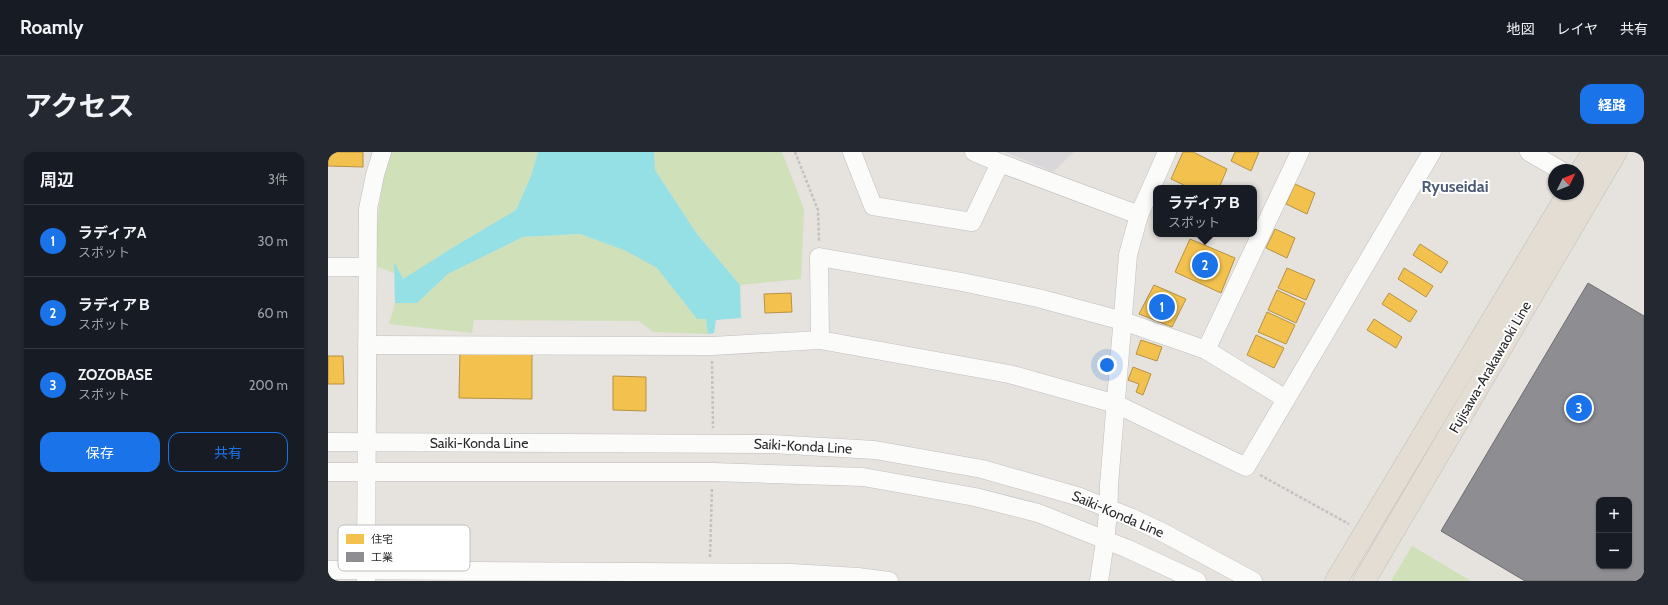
<!DOCTYPE html>
<html lang="ja">
<head>
<meta charset="utf-8">
<style>
	:root { --surface:#171b24; --page:#242831; --text:#f1f3f6; --muted:#9ea1a6; --line:#363941; --accent:#1a73e8 }
	body { margin:0; font-family:Cabin,"Noto Sans JP",sans-serif; background:var(--page); color:var(--text) }
	.controls { position:absolute; right:12px; bottom:12px; display:grid; overflow:hidden; border-radius:8px; box-shadow:0 1px 3px #0004 }
	.controls button { width:36px; height:36px; display:grid; place-items:center; padding:0; border:0; border-bottom:1px solid var(--line); background:var(--surface); color:var(--text); font:20px sans-serif }
	.compass { position:absolute; left:1220px; top:12px; width:36px; height:36px; border-radius:50%; background:var(--surface); box-shadow:0 1px 3px #0004; rotate:47deg }
	.you { position:absolute; left:779px; top:213px; width:14px; height:14px; margin:-10px; border:3px solid #fff; border-radius:50%; background:#1a73e8; box-shadow:0 0 0 6px #1a73e833 }
	.badge { display:grid; place-items:center; width:26px; height:26px; border-radius:50%; background:var(--accent); color:#fff; font-size:13px; font-weight:700 }
	.pin { position:absolute; translate:-50% -50%; border:2px solid #fff; box-shadow:0 1px 4px #0006 }
	.popup { position:absolute; left:825px; top:33px; width:104px; height:52px; box-sizing:border-box; display:grid; place-content:center; border-radius:8px; background:var(--surface); filter:drop-shadow(0 1px 3px #0005); font-size:13px; white-space:nowrap; color:var(--muted) }
	.popup b { font-size:15px; color:var(--text) }
	.popup::after { content:''; position:absolute; left:50%; top:100%; margin-left:-8px; border:8px solid transparent; border-top-color:var(--surface) }
	.list { margin:0; padding:0; list-style:none }
	h2 { display:flex; justify-content:space-between; align-items:center; height:52px; margin:0; padding:0 16px; font-size:17px }
	h2 small { font-size:13px; font-weight:400; color:var(--muted) }
	.list li { display:grid; grid-template-columns:26px 1fr auto; gap:12px; align-items:center; box-sizing:border-box; height:72px; padding:0 16px; border-top:1px solid var(--line) }
	.list b { display:block; font-size:15px; white-space:nowrap }
	.list p { margin:0; font-size:13px; white-space:nowrap; color:var(--muted) }
	.list em { font-size:13px; font-style:normal; color:var(--muted) }
	.actions { display:flex; gap:8px; padding:12px 16px }
	.actions a { flex:1; padding:9px 0; border:1px solid var(--accent); border-radius:12px; text-align:center; font-size:14px; color:var(--accent) }
	.actions .main { background:var(--accent); color:#fff }
	.map { position:relative; flex:none; width:1316px; height:429px; overflow:hidden; border-radius:12px }
	header { display:flex; align-items:center; gap:24px; box-sizing:border-box; height:56px; padding:0 20px; background:var(--surface); border-bottom:1px solid var(--line) }
	header strong { font-size:19px }
	nav { display:flex; gap:22px; margin-inline-start:auto; font-size:14px }
	.intro { display:flex; align-items:center; justify-content:space-between; box-sizing:border-box; height:96px; padding:0 24px }
	h1 { margin:0; font-size:28px }
	.button { padding:10px 18px; border-radius:12px; background:var(--accent); color:#fff; font-size:14px; font-weight:700 }
	main { display:flex; gap:24px; padding:0 24px }
	aside { flex:1; background:var(--surface); border-radius:12px; box-shadow:0 1px 3px #0004 }
	.map>svg:first-child { display:block }
	.industrial { fill:#d9d7da }
	.green { fill:#d0e0b8 }
	.water { fill:#95e0e5 }
	.homes { fill:#f2c14e; stroke:#b69343 }
	.industry { fill:#8d8d92; stroke:#6f6f72; fill-rule:evenodd }
	.lines { fill:none; stroke-linecap:round; stroke-linejoin:round }
	.minor-casing { stroke:#c0bfbf; stroke-width:19 }
	.major-casing { stroke:#bfbebc; stroke-width:23 }
	.path { stroke:#c3c2c2; stroke-width:2.5; stroke-dasharray:3 2; stroke-linecap:butt }
	.minor { stroke:#fbfbfa; stroke-width:18 }
	.major { stroke:#e4ddd4; stroke-width:22 }
	.labels { text-anchor:middle; stroke-width:4; stroke-linejoin:round; paint-order:stroke }
	.street-label { font-size:14px; fill:#292929; stroke:#fff }
	.quarter-label { font-size:16px; font-weight:bold; fill:#4b5b77; stroke:#fff }
	.key { fill:#fff; stroke:#bfbfbf; stroke-width:1 }
	.key-label { font-size:11px; fill:#292929 }
</style>
</head>
<body>
<header>
<strong>Roamly</strong>
<nav><a>地図</a><a>レイヤ</a><a>共有</a></nav>
</header>
<div class="intro"><h1>アクセス</h1><a class="button">経路</a></div>
<main>
<aside>
<h2>周辺<small>3件</small></h2>
<ul class="list">
<li><span class="badge">1</span><div><b>ラディアA</b><p>スポット</p></div><em>30 m</em></li>
<li><span class="badge">2</span><div><b>ラディアＢ</b><p>スポット</p></div><em>60 m</em></li>
<li><span class="badge">3</span><div><b>ZOZOBASE</b><p>スポット</p></div><em>200 m</em></li>
</ul>
<div class="actions"><a class="main">保存</a><a>共有</a></div>
</aside>
<div class="map">
<svg width="1316" height="429" viewBox="0 0 1316 429">
	<rect width="100%" height="100%" fill="#e6e2de"/>
	<!-- industrial -->
	<polygon class="industrial" points="677,0 746,0 725,20"/>
	<!-- green -->
	<g class="green">
		<polygon points="63,0 210,0 203,24 188,58 129,93 75,128 66,111 66,121 50,115 46,98 56,16"/>
		<polygon points="326,0 454,0 476,57 473,127 412,133 369,82 327,18"/>
		<polygon points="252,82 296,98 329,116 369,167 378,167 380,182 325,180 311,169 146,168 144,181 61,172 67,151 89,151 120,122 195,85"/>
		<polygon points="1084,394 1143,429 1063,429"/>
	</g>
	<!-- water -->
	<polygon class="water" points="210,0 326,0 327,18 369,82 412,133 413,166 388,168 386,181 380,182 378,167 369,167 329,116 296,98 252,82 195,85 120,122 89,151 67,151 66,110 75,127 129,93 188,58 203,24"/>
	<!-- homes -->
	<g class="homes">
		<polygon points="0,0 35,0 35,15 0,14"/>
		<polygon points="855,0 865,0 899,17 891,36 862,36 843,27"/>
		<polygon points="907,0 931,0 923,19 903,9"/>
		<polygon points="967,32 987,41 979,62 958,52"/>
		<polygon points="947,77 967,86 959,106 938,96"/>
		<polygon points="862,87 907,106 893,141 847,120"/>
		<polygon points="1092,92 1120,110 1113,121 1085,103"/>
		<polygon points="959,116 987,128 978,148 950,136"/>
		<polygon points="1076,116 1105,134 1098,145 1070,127"/>
		<polygon points="826,133 858,147 844,175 811,162"/>
		<polygon points="949,138 977,151 968,171 940,158"/>
		<polygon points="463,141 464,160 437,161 436,142"/>
		<polygon points="1061,141 1089,159 1082,170 1054,152"/>
		<polygon points="939,160 967,173 958,192 930,180"/>
		<polygon points="1046,167 1074,185 1068,196 1039,178"/>
		<polygon points="928,183 956,196 946,216 919,203"/>
		<polygon points="813,188 834,195 829,209 808,202"/>
		<polygon points="132,199 204,200 204,247 131,246"/>
		<polygon points="0,204 15,204 16,232 0,232"/>
		<polygon points="805,215 823,222 815,243 808,240 811,232 800,228"/>
		<polygon points="285,224 318,225 318,259 285,258"/>
	</g>
	<!-- industry -->
	<path class="industry" d="M1260,131L1316,164V429H1197L1113,379ZM1271,348H1301V414H1271Z"/>
	<g class="lines">
		<defs>
			<g id="minor">
				<polyline points="524,0 545,54 644,70 672,11"/>
				<polyline points="646,0 672,11 811,63"/>
				<polyline points="1201,0 1232,18"/>
				<polyline points="0,115 39,115"/>
				<polyline points="492,188 491,105 634,130 710,146 795,169 878,198 958,247"/>
				<polyline points="39,193 384,194 492,188 681,222 788,252 918,315 1104,0"/>
				<polyline points="878,198 972,0"/>
				<polyline points="0,290 444,292 547,298 654,317 752,345 802,365 834,380 925,429"/>
				<polyline points="0,320 385,320 535,325 647,345 710,361 800,397 869,429"/>
				<polyline points="0,418 464,421 530,425 561,429"/>
				<polyline points="38,429 40,57 47,23 54,0"/>
				<path d="M771,429C776,397 781,366 781,333L800,103L811,63L839,0"/>
			</g>
			<g id="major">
				<polyline points="1250,25 1265,0"/>
				<polyline points="1008,429 1240,42"/>
				<polyline points="1036,429 1288,0"/>
			</g>
		</defs>
		<!-- minor casing -->
		<use href="#minor" class="minor-casing"/>
		<!-- major casing -->
		<use href="#major" class="major-casing"/>
		<!-- path -->
		<g class="path">
			<polyline points="467,0 490,58 491,89"/>
			<polyline points="384,209 385,276"/>
			<polyline points="932,323 1021,372"/>
			<polyline points="382,405 384,336"/>
		</g>
		<!-- minor -->
		<use href="#minor" class="minor"/>
		<!-- major -->
		<use href="#major" class="major"/>
	</g>
	<g class="labels">
		<!-- street labels -->
		<g class="street-label">
			<text transform="translate(1162 215) rotate(-60)" y="5">Fujisawa-Arakawaoki Line</text>
			<text x="151" y="296">Saiki-Konda Line</text>
			<text transform="translate(475 294) rotate(3)" y="5">Saiki-Konda Line</text>
			<text transform="translate(790 362) rotate(23)" y="5">Saiki-Konda Line</text>
		</g>
		<!-- quarter labels -->
		<g class="quarter-label">
			<text x="1127" y="40">Ryuseidai</text>
		</g>
	</g>
	<!-- legend -->
	<rect x="10" y="373" width="132" height="46" rx="6" class="key"/>
	<rect x="18" y="382" width="18" height="10" fill="#f2c14e"/>
	<rect x="18" y="400" width="18" height="10" fill="#8d8d92"/>
	<g class="key-label">
		<text x="43" y="391">住宅</text>
		<text x="43" y="409">工業</text>
	</g>
</svg>
<div class="controls">
<button>+</button>
<button>−</button>
</div>
<svg class="compass" viewBox="-18 -18 36 36"><path d="M0-13l5 13h-10z" fill="#e53935"/><path d="M0 13l5-13h-10z" fill="#9ea1a6"/></svg>
<div class="you"></div>
<div class="pin badge" style="left:834px;top:155px">1</div>
<div class="pin badge" style="left:877px;top:113px">2</div>
<div class="popup"><b>ラディアＢ</b>スポット</div>
<div class="pin badge" style="left:1251px;top:256px">3</div>
</div>
</main>
</body>
</html>
